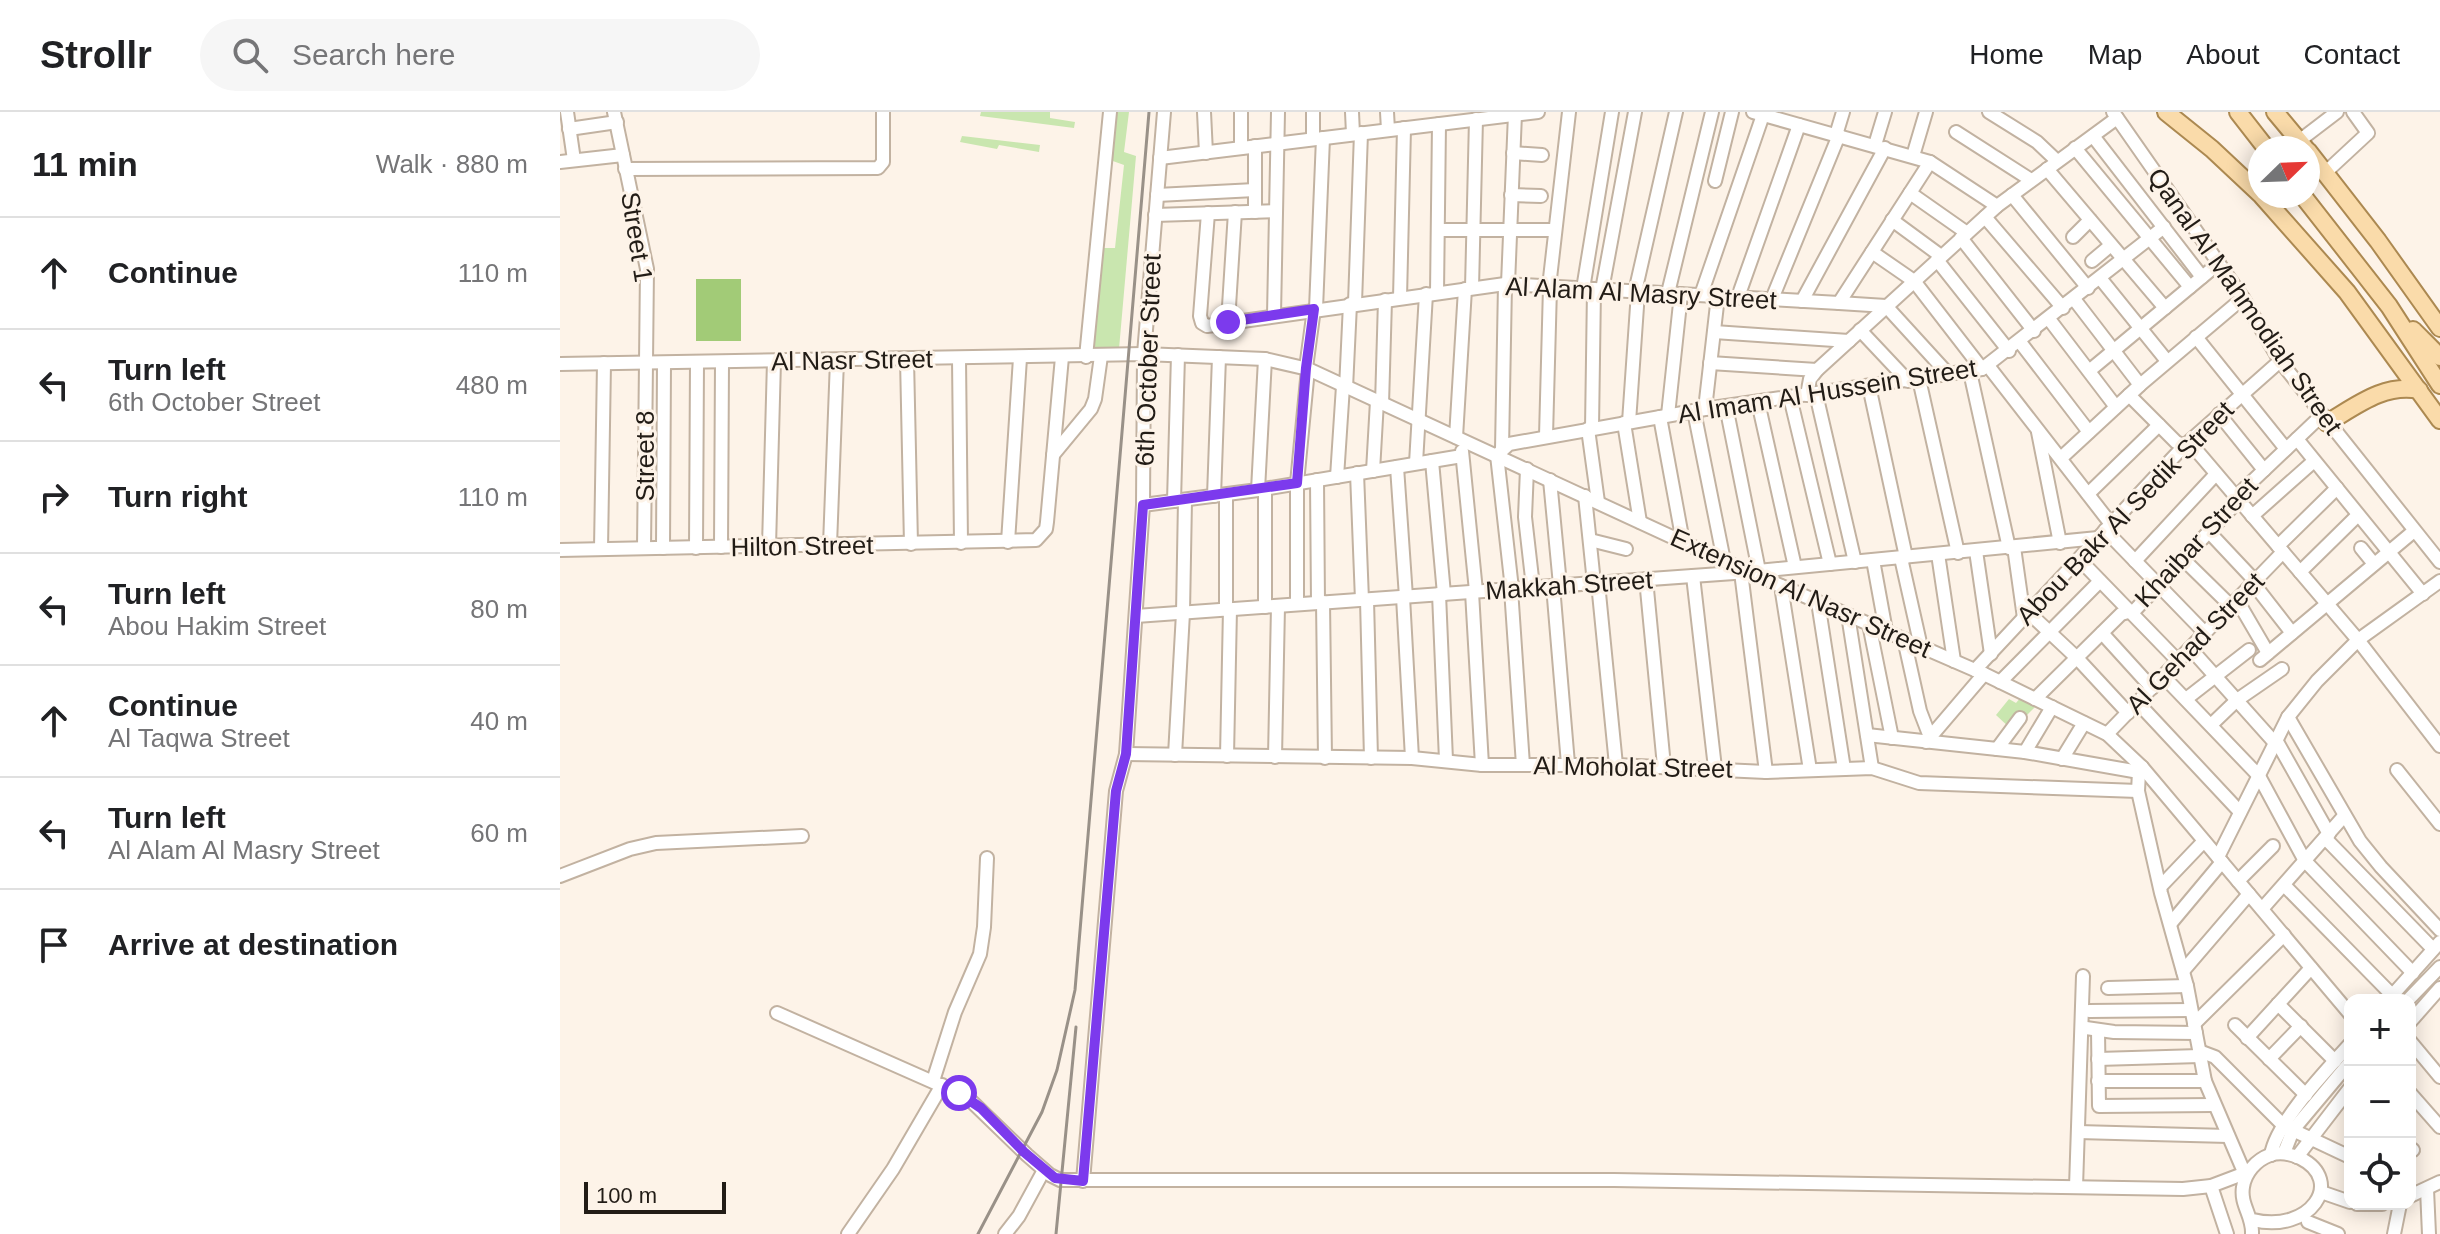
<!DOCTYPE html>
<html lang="en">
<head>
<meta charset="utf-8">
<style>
	:root { --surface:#fff; --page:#f6f6f6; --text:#202124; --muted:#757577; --line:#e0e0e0 }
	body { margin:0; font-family:Helvetica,sans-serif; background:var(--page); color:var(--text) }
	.controls { position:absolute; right:24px; bottom:24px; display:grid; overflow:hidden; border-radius:16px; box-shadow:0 4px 20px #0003 }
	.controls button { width:72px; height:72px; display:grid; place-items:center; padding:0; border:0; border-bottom:2px solid var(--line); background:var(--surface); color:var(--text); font:40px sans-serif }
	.compass { position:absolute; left:1688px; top:24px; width:72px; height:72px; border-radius:50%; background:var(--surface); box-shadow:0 4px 20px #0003; rotate:67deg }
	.scale { position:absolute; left:24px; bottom:20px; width:142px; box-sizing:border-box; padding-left:8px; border:4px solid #221c16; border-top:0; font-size:22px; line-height:28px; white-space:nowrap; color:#221c16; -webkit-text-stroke:6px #fdf3e8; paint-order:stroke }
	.stop { position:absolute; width:24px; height:24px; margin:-18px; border:6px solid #7c3aed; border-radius:50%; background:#fff }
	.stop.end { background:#7c3aed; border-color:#fff; box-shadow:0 2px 8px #0008 }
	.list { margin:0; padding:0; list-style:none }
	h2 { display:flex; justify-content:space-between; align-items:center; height:104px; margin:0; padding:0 32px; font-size:34px }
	h2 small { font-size:26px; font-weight:400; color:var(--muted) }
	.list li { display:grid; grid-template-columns:52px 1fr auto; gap:24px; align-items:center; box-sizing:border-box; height:112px; padding:0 32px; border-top:2px solid var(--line) }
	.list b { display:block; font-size:30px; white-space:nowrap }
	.list p { margin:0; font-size:26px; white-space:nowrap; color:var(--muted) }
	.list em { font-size:26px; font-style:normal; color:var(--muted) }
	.icon { flex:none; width:44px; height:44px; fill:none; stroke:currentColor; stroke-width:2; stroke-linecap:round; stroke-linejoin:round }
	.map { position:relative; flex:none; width:1880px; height:1122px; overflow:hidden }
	header { display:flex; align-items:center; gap:48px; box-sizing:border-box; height:112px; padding:0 40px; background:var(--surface); border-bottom:2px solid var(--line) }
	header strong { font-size:38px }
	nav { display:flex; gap:44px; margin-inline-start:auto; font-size:28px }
	.search { width:560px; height:72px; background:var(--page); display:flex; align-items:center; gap:20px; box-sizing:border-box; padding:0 28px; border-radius:44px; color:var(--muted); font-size:30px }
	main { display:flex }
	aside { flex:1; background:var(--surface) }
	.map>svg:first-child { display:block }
	.green { fill:#c9e6af }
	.forest { fill:#a2cb77 }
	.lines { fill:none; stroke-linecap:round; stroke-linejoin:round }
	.minor-casing { stroke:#c2b2a1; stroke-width:16 }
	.major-casing { stroke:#ac8951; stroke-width:20 }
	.minor { stroke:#fff; stroke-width:12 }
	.major { stroke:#fadbaa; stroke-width:16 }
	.rail { stroke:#999188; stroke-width:3 }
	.route { stroke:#7c3aed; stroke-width:10 }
	.labels { text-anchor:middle; stroke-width:6; stroke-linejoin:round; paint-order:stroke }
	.street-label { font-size:26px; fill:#221c16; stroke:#fdf3e8 }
</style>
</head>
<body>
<header>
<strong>Strollr</strong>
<div class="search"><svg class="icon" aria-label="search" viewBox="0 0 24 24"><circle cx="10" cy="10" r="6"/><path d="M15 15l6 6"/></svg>Search here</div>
<nav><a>Home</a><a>Map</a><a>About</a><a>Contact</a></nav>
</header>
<main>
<aside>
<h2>11 min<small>Walk · 880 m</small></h2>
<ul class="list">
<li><svg class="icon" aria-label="ahead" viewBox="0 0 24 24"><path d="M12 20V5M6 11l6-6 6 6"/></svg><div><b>Continue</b></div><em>110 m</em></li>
<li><svg class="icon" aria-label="left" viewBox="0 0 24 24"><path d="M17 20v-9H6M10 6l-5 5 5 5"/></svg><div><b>Turn left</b><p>6th October Street</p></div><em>480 m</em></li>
<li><svg class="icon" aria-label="right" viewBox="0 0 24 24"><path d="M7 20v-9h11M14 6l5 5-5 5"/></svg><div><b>Turn right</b></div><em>110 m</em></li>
<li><svg class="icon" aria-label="left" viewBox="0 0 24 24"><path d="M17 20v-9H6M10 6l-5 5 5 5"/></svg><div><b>Turn left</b><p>Abou Hakim Street</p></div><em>80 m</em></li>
<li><svg class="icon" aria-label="ahead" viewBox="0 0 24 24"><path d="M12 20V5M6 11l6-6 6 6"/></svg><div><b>Continue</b><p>Al Taqwa Street</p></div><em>40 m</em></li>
<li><svg class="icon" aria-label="left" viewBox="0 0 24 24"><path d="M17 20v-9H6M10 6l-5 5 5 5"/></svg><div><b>Turn left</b><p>Al Alam Al Masry Street</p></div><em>60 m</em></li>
<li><svg class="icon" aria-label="arrive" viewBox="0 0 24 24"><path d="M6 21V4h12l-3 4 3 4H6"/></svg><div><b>Arrive at destination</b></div></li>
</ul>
</aside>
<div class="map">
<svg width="1880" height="1122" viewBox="0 0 1880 1122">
	<rect width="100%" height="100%" fill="#fdf3e8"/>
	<!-- green -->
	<g class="green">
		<polygon points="421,0 490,0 490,6 515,10 514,16 420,4"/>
		<polygon points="556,0 569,0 564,40 576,44 559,237 534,235 542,136 555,136 564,53 550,48"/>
		<polygon points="402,24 480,33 479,40 439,33 437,37 400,30"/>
		<polygon points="1461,585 1475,595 1452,618 1436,603 1449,587 1456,591"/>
	</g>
	<!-- forest -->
	<rect class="forest" x="136" y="167" width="45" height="62"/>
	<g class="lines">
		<defs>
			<g id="minor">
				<polyline points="7,0 14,48"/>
				<polyline points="54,0 87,157 84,436"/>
				<polyline points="644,0 646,41"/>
				<polyline points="681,0 681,36"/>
				<polyline points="753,0 753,27"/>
				<polyline points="792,0 793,22"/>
				<polyline points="827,0 828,18"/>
				<polyline points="1193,0 1370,50 1437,94"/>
				<polyline points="1429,0 1477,30 1497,49"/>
				<polyline points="1553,0 1683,186 1720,249 1880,450"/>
				<polyline points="9,17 57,10"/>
				<polyline points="1396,20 1471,68"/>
				<polyline points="1276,23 1283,0"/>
				<polyline points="1533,24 1642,165"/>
				<polyline points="1739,29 1777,0"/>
				<polyline points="1315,33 1325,0"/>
				<polyline points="695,34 695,100"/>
				<polyline points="1515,36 1630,175"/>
				<polyline points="953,41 982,43"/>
				<polyline points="1353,44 1366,0"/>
				<polyline points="600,46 978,0"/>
				<polyline points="0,50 63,43"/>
				<polyline points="65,57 318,56 323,50 323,0"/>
				<polyline points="1487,57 1605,196"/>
				<polyline points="1766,60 1808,21 1793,0"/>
				<polyline points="1155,69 1172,0"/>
				<polyline points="1350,81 1407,121"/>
				<polyline points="597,83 695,78"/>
				<polyline points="951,83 981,84"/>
				<polyline points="1452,83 1528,176"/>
				<polyline points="648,101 640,204 642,211 647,214 945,172 1279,191 1326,194 1389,263"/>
				<polyline points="595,103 716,99"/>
				<polyline points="1425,105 1503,196"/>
				<polyline points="1332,108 1381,144"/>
				<polyline points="878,118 995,118"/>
				<polyline points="1513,125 1530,108"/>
				<polyline points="1401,126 1474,219"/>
				<polyline points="1312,140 1354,169 1422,257"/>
				<polyline points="1377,148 1449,239"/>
				<polyline points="1532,149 1551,133"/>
				<polyline points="1540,166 1607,249"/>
				<polyline points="948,172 955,2"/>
				<polyline points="989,175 1009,0"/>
				<polyline points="912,176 916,7"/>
				<polyline points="1023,177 1052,0"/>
				<polyline points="1042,178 1075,0"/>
				<polyline points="1075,180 1116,0"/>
				<polyline points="877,181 879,12"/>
				<polyline points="1108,181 1152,0"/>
				<polyline points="1141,183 1204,0"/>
				<polyline points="1178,185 1239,13"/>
				<polyline points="840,186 844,16"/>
				<polyline points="1212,187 1279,23"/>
				<polyline points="1514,187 1580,273"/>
				<polyline points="1242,189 1325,36"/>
				<polyline points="795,191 801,21"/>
				<polyline points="1279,191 1370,50"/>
				<polyline points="756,197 763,26"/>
				<polyline points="714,203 718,0"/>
				<polyline points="1489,207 1556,295"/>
				<polyline points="668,210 675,100"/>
				<polyline points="1300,218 1348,269"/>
				<polyline points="1154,220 1289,229"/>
				<polyline points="1636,225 1726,337"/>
				<polyline points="1460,230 1529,320"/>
				<polyline points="526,245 550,0"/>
				<polyline points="347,247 351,432"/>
				<polyline points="399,247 401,431"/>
				<polyline points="1150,251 1257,258"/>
				<polyline points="0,252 584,242 705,247 748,257 1164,449 1424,562 1547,622 1582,655 1790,902"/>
				<polyline points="1429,255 1551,412"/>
				<polyline points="746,256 754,197"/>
				<polyline points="1529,259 1659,151"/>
				<polyline points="1410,260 1449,436"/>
				<polyline points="1359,267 1398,441"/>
				<polyline points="1309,274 1346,445"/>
				<polyline points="786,276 790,192"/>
				<polyline points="1256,282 1295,450"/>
				<polyline points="1247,283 1250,267 1257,258 1437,94 1557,6"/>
				<polyline points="1569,283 1616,330 1637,339 1798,528 1880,634"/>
				<polyline points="1230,285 1270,452"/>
				<polyline points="1198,290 1235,455"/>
				<polyline points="822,292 825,188"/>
				<polyline points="1166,294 1199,459"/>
				<polyline points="1145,297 1158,184"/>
				<polyline points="1134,299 1164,449"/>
				<polyline points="1659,302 1704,358"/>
				<polyline points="1108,303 1121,182"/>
				<polyline points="1100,305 1123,430"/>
				<polyline points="1069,310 1078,180"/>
				<polyline points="1064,311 1080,410"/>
				<polyline points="1032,316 1034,177"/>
				<polyline points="1028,317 1038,390"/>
				<polyline points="1478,320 1500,431"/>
				<polyline points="986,324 990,175"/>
				<polyline points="896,325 905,177"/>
				<polyline points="1737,327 1863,482"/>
				<polyline points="942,337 945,172"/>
				<polyline points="902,339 916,479"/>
				<polyline points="493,343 531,297 535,287 541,244"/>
				<polyline points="1501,346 1580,273 1683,186"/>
				<polyline points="872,349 884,482"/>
				<polyline points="856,351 866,182"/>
				<polyline points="837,355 846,485"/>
				<polyline points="967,357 965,405 973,475"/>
				<polyline points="813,359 817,289"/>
				<polyline points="797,361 802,488"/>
				<polyline points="777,365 783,274"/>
				<polyline points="757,368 758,491"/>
				<polyline points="990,368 1000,473"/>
				<polyline points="698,378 705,247"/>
				<polyline points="1528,382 1599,313"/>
				<polyline points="654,384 659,245"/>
				<polyline points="1025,384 1034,471"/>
				<polyline points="614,389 618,243"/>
				<polyline points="583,393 698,378 902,344"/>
				<polyline points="1692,404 1754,349"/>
				<polyline points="1545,418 1645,521"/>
				<polyline points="1649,420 1695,469"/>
				<polyline points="1030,428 1066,437"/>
				<polyline points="448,430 460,246"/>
				<polyline points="270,433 277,248"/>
				<polyline points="209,434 214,249"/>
				<polyline points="1718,434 1777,376"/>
				<polyline points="161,435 162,250"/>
				<polyline points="1454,435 1464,506"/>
				<polyline points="103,436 104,251"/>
				<polyline points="136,436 137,250"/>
				<polyline points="1801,436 1814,452"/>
				<polyline points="41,437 44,251"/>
				<polyline points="0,438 476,428 486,417 487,410 502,245"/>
				<polyline points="1416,439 1431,542"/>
				<polyline points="1378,442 1394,549"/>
				<polyline points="1341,446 1361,535"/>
				<polyline points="1519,447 1618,549"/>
				<polyline points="1623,447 1671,494"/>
				<polyline points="1313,448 1326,519"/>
				<polyline points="1575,449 1656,362"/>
				<polyline points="1181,460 1206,660"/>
				<polyline points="1740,460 1798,403"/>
				<polyline points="1133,464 1155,656"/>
				<polyline points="1086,467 1104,654"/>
				<polyline points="1038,471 1056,653"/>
				<polyline points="1693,471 1732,521"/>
				<polyline points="993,474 1008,652"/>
				<polyline points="1221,474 1250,658"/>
				<polyline points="951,477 963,653"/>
				<polyline points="952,477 937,343 949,332 1145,297 1422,257 1604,115"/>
				<polyline points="912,480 922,653"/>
				<polyline points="879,482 886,648"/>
				<polyline points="843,485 852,646"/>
				<polyline points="807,488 811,646"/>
				<polyline points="1677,488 1708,541"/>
				<polyline points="763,490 765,646"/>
				<polyline points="1258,490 1284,657"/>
				<polyline points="737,492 737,371 748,257"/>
				<polyline points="705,495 705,377"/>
				<polyline points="666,498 666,383"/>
				<polyline points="1469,501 1517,546 1568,601"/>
				<polyline points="1288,503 1312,656"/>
				<polyline points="576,504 1188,460 1538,426"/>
				<polyline points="1309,512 1332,626"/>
				<polyline points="1542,521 1592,576"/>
				<polyline points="1344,527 1360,599 1370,625"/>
				<polyline points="1630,536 1715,631"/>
				<polyline points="1700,548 1854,419"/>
				<polyline points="1415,558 1623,335 1720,249"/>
				<polyline points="1603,564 1699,664 1745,749 1853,861"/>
				<polyline points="1440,570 1540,469"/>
				<polyline points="1475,587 1561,502 1575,498 1676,391 1682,379 1761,304"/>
				<polyline points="1626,587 1689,538"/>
				<polyline points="1578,591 1680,700"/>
				<polyline points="1728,605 1800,729 1821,755 1880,818"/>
				<polyline points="1651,613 1677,588 1722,557"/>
				<polyline points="1547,622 1723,440"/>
				<polyline points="1307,623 1465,640 1579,660"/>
				<polyline points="1716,628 1769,722"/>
				<polyline points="1366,630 1424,562"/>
				<polyline points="1437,637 1460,606"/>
				<polyline points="1465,640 1492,595"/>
				<polyline points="566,642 852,646 922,653 1056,653 1206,660 1312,656 1359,671 1578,679"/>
				<polyline points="615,643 623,501 625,388"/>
				<polyline points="667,644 670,497"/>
				<polyline points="715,645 718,494"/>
				<polyline points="1502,647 1524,611"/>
				<polyline points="1582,655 1579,660 1578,679 1601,781 1627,874 1645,969 1684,1060"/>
				<polyline points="1837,658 1880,712"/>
				<polyline points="1765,726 1873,837"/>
				<polyline points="1658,745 1728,605 1757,569 1798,528 1880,469"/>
				<polyline points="0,764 70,737 96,731 242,724"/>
				<polyline points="1678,769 1713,734"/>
				<polyline points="1724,773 1833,884"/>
				<polyline points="1601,774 1644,729"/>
				<polyline points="1702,797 1784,704"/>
				<polyline points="1611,811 1662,750"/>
				<polyline points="1623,859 1689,782"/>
				<polyline points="1548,876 1627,874"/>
				<polyline points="1829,887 1880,830"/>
				<polyline points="1848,888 1880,855"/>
				<polyline points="1718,892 1775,949"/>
				<polyline points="1529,899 1631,898"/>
				<polyline points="217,901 407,985 467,1043 490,1063 500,1068 1054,1068 1623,1077 1651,1074 1688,1060"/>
				<polyline points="1850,910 1880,876"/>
				<polyline points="1634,912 1724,823"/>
				<polyline points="1675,913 1746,983"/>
				<polyline points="1526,916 1554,920 1636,921"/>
				<polyline points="1538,918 1539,994 1653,993"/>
				<polyline points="1687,926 1751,856"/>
				<polyline points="1850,929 1880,965"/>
				<polyline points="1639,939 1655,945 1724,1014 1790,1045"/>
				<polyline points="1538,947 1640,944"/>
				<polyline points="1709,947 1741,914"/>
				<polyline points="373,969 395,900 420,842 424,815 427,746"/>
				<polyline points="1538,969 1645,969"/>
				<polyline points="1850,981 1880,1015"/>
				<polyline points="1518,1020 1668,1024"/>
				<polyline points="1850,1036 1853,1038"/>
				<polyline points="1724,1041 1733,1018 1790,950"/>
				<path d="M1711,1043C1716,1010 1767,958 1790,932"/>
				<polyline points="1737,1045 1790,976"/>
				<polyline points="523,1069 556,679 566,642 583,393 584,242 604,0"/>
				<polyline points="1651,1074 1667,1122"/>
				<polyline points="1516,1075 1523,864"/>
				<polyline points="1867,1077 1869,1122"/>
				<polyline points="1761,1080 1790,1090"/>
				<polyline points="1850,1084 1880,1070"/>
				<polyline points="1797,1092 1822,1092"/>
				<polyline points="1748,1110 1778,1122"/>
				<polyline points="288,1122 333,1057 382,973"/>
				<polyline points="445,1122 459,1104 484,1058"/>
				<path d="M1692,1122C1693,1104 1680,1093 1683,1075C1685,1061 1696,1048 1710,1043C1719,1040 1731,1042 1740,1046C1786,1069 1750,1122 1693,1108"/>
				<polyline points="1834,1122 1840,1092"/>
			</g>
			<g id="major">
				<polyline points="1606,0 1652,37 1700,82"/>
				<polyline points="1678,0 1706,36"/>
				<polyline points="1715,0 1745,36"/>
				<polyline points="1748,39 1818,129 1880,216"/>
				<polyline points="1702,84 1787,180 1880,308"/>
				<polyline points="1743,84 1829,194 1880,273"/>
				<polyline points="1853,218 1880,245"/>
				<path d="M1767,311C1796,294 1824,271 1859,278"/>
			</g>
		</defs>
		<!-- minor casing -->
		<use href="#minor" class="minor-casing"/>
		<!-- major casing -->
		<use href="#major" class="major-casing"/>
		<!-- minor -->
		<use href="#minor" class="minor"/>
		<!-- major -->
		<use href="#major" class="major"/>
		<!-- rail -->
		<g class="rail">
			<polyline points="418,1122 482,1000 497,958 515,878 589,0"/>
			<polyline points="496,1122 516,915"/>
		</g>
	</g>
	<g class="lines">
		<!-- route -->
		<polyline class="route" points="399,981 421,996 464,1040 495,1066 523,1069 556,679 566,642 583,393 737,371 746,256 754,197 668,210"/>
	</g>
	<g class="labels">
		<!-- street labels -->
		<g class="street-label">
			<text transform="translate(77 125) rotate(81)" y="9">Street 1</text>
			<text transform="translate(1081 181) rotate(3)" y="9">Al Alam Al Masry Street</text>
			<text transform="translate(1685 189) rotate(55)" y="9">Qanal Al Mahmodiah Street</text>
			<text transform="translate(292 248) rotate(-1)" y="9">Al Nasr Street</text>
			<text transform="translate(588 248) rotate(-88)" y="9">6th October Street</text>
			<text transform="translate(1267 279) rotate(-9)" y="9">Al Imam Al Hussein Street</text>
			<text transform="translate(85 344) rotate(-90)" y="9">Street 8</text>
			<text transform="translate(1565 401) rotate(-46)" y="9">Abou Bakr Al Sedik Street</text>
			<text transform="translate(1636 430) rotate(-47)" y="9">Khaibar Street</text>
			<text transform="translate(242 434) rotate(-1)" y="9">Hilton Street</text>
			<text transform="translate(1009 473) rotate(-4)" y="9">Makkah Street</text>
			<text transform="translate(1241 481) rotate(24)" y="9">Extension Al Nasr Street</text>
			<text transform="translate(1635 531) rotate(-46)" y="9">Al Gehad Street</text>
			<text transform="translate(1073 655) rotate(1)" y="9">Al Moholat Street</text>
		</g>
	</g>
</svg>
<div class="controls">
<button>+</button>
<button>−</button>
<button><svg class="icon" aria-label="locate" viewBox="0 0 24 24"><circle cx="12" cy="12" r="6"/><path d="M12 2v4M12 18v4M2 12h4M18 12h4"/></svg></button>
</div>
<svg class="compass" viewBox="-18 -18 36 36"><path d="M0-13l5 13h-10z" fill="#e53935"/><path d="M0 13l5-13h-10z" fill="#757577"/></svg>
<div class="scale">100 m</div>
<div class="stop" style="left:399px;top:981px"></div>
<div class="stop end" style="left:668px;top:210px"></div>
</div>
</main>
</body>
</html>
